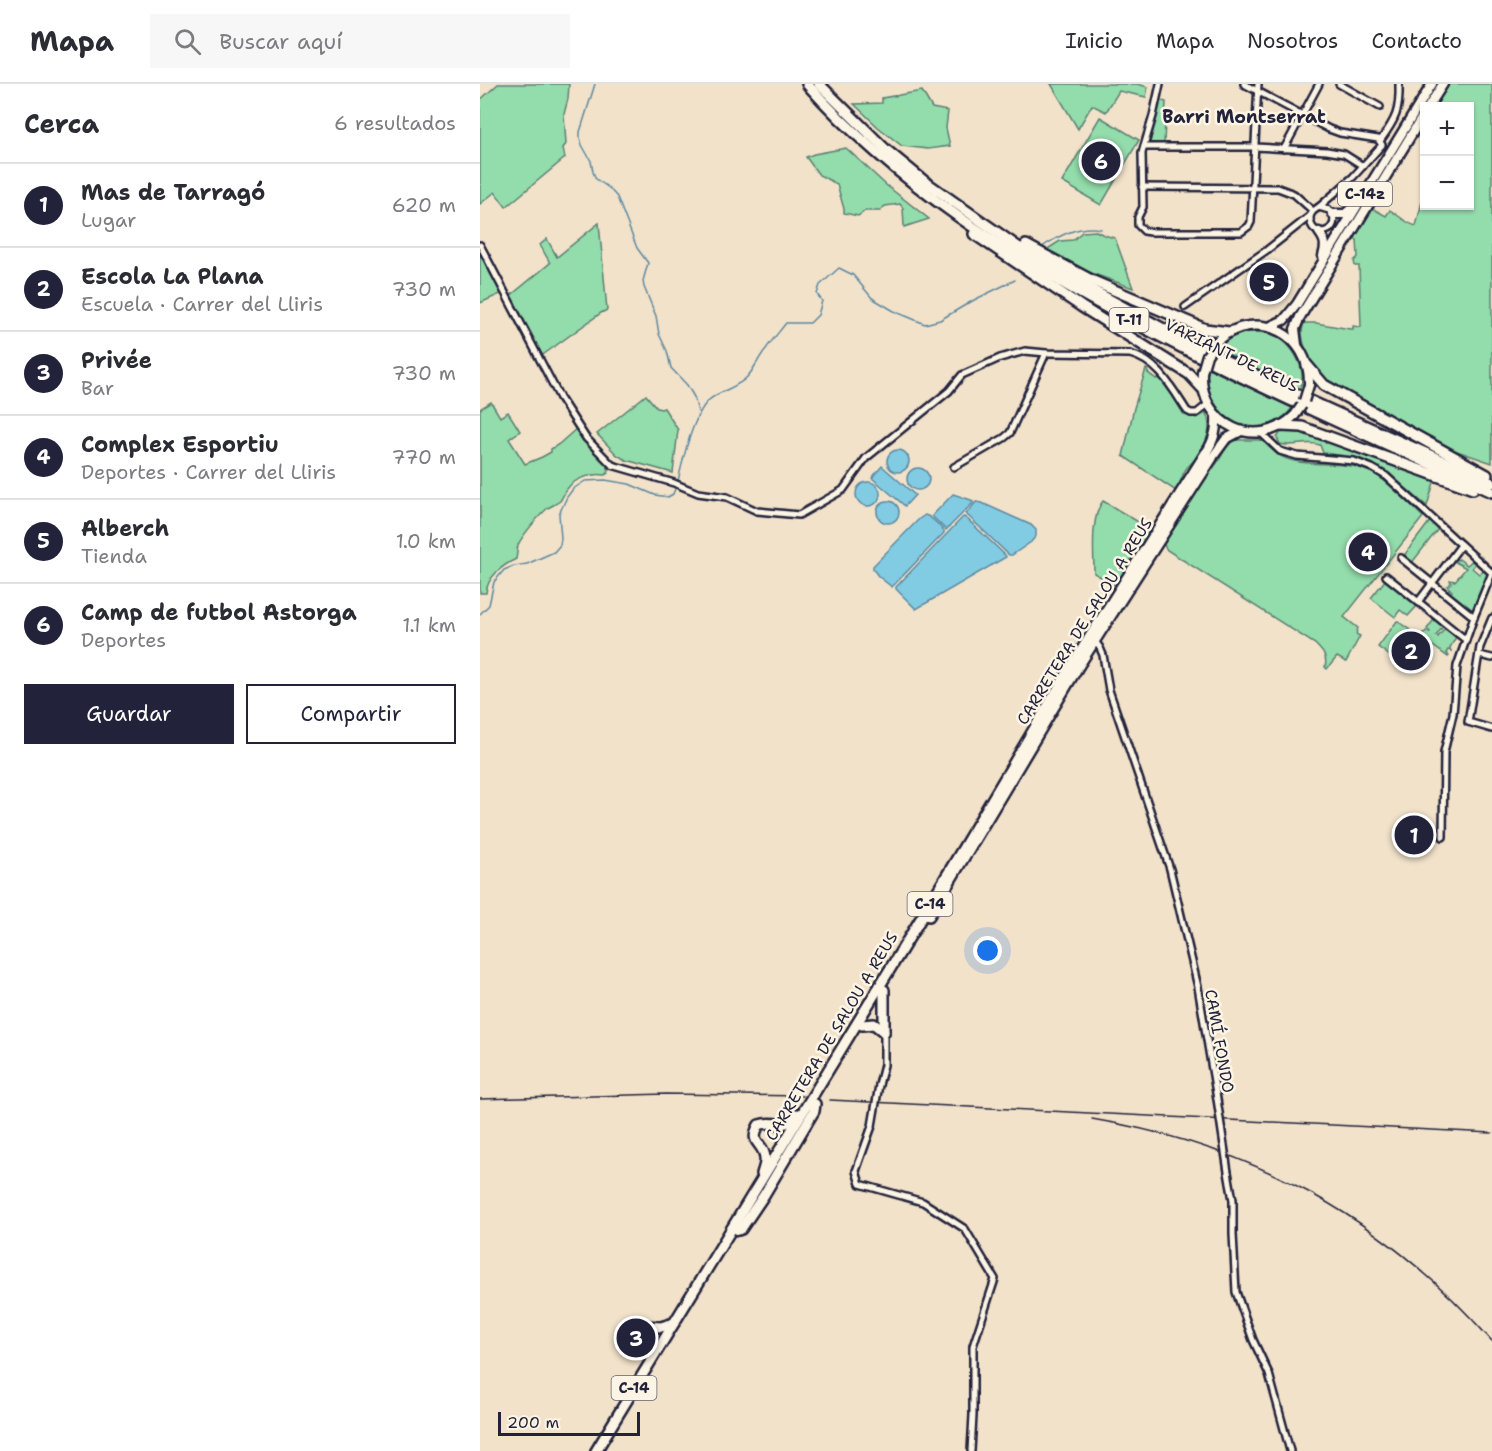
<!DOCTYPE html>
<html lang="es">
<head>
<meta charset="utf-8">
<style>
	:root { --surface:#fff; --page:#f7f7f7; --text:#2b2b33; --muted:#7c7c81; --line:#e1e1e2; --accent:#22223b }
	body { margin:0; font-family:"Shantell Sans",sans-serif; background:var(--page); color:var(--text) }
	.controls { position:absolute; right:18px; top:18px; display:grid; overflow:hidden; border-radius:0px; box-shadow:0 2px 4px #0004 }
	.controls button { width:54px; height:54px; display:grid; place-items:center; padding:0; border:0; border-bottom:2px solid var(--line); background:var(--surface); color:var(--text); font:30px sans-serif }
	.scale { position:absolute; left:18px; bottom:15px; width:142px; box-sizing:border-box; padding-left:6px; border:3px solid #22223b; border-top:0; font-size:16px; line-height:21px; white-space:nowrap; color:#22223b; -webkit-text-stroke:4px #fcf5e5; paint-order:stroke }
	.you { position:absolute; left:508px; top:867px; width:21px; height:21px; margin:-15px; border:4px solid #fff; border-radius:50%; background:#1a73e8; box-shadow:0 0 0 9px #1a73e833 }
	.badge { display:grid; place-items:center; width:39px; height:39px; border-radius:50%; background:var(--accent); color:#fff; font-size:20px; font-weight:700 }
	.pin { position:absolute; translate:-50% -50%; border:3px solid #fff; box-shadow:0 2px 6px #0006 }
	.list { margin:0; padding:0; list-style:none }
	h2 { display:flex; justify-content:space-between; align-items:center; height:78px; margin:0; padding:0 24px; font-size:26px }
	h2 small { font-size:20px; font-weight:400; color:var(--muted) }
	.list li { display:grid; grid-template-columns:39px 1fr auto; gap:18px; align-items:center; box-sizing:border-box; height:84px; padding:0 24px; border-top:2px solid var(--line) }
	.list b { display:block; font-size:22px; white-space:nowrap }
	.list p { margin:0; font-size:20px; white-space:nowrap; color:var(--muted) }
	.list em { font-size:20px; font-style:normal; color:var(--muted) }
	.actions { display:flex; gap:12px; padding:18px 24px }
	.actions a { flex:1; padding:14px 0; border:2px solid var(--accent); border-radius:0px; text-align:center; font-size:21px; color:var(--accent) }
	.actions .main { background:var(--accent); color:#fff }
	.icon { flex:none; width:33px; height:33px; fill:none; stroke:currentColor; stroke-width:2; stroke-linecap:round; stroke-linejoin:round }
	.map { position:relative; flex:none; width:1012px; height:1367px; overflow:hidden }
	header { display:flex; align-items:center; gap:36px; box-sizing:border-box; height:84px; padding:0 30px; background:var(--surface); border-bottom:2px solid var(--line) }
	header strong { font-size:28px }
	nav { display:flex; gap:33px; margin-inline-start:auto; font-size:21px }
	.search { width:420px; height:54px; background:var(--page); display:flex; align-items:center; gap:15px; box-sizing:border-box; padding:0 21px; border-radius:0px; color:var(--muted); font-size:22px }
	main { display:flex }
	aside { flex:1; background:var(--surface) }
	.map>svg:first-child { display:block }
	.green { fill:#93dcab; stroke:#5a7f73; stroke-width:1.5 }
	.water { fill:#82cce3; stroke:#5c88a0; stroke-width:1.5 }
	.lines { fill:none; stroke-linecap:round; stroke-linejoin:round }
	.stream { stroke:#5c88a0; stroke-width:1.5 }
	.street-casing { stroke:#22223b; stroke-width:10 }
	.primary-casing { stroke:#22223b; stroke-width:13 }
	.highway-casing { stroke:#22223b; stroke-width:14 }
	.street { stroke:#fcf5e5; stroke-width:5 }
	.primary { stroke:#fcf5e5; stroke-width:8 }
	.highway { stroke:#fcf5e5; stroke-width:9 }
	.rail { stroke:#22223b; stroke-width:1.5 }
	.street-bridge-casing { stroke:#22223b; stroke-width:10; stroke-linecap:butt }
	.primary-bridge-casing { stroke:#22223b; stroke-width:13; stroke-linecap:butt }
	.street-bridge { stroke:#fcf5e5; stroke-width:5 }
	.primary-bridge { stroke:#fcf5e5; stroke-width:8 }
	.labels { text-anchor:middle; stroke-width:5; stroke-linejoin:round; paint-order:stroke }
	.shield { fill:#fcf5e5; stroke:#63616e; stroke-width:1.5 }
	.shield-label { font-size:15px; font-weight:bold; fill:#22223b }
	.street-label { font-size:16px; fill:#22223b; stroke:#fcf5e5 }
	.neighbourhood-label { font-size:18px; font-weight:bold; fill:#22223b; stroke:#fcf5e5 }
</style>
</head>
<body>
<header>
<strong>Mapa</strong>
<div class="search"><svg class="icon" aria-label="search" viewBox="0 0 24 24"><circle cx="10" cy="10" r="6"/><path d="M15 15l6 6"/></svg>Buscar aquí</div>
<nav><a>Inicio</a><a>Mapa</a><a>Nosotros</a><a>Contacto</a></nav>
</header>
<main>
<aside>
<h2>Cerca<small>6 resultados</small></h2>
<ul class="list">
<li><span class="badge">1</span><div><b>Mas de Tarragó</b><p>Lugar</p></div><em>620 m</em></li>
<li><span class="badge">2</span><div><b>Escola La Plana</b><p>Escuela · Carrer del Lliris</p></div><em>730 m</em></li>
<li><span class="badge">3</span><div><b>Privée</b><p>Bar</p></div><em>730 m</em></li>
<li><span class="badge">4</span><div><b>Complex Esportiu</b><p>Deportes · Carrer del Lliris</p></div><em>770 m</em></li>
<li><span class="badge">5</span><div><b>Alberch</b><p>Tienda</p></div><em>1.0 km</em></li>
<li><span class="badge">6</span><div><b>Camp de futbol Astorga</b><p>Deportes</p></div><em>1.1 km</em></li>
</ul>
<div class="actions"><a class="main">Guardar</a><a>Compartir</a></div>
</aside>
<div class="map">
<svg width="1012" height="1367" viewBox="0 0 1012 1367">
	<rect width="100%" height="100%" fill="#f2e2ca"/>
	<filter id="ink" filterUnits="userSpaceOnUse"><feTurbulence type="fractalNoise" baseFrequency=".0167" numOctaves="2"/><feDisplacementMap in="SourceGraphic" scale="12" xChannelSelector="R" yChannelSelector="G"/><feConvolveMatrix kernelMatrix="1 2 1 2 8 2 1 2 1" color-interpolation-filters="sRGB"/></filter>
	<g filter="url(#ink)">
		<!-- green -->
		<g class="green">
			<polygon points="18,0 89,0 88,15 84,30 86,60 83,64 85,74 26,123 15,108 0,120 0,16"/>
			<polygon points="571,0 657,0 668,3 666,13 639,7 626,28 612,21 598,45"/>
			<path d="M968,0H1012V379L971,365L856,302C852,300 847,297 843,293C832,283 817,254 824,239H836L870,245H873V242L881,243L879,182H875L874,177L878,173L877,156H871L892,124L906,132L910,126C919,132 926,139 936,142L942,118H944V122H990V95L992,87L990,78V22H954Z"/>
			<polygon points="442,7 452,24 468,27 466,44 470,62 448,65 422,62 398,43 374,20 402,19 402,14"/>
			<polygon points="679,16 686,18 684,59 670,59"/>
			<polygon points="620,33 659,56 621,121 582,98"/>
			<polygon points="366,64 406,101 449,135 424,143 423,124 420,120 405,122 400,127 385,127 378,132 364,129 364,125 357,100 339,91 326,73 334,70"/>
			<polygon points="119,139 127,226 121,229 60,273 29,213 70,179 60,161 67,155 77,173"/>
			<polygon points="616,147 624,151 635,154 653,204 603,186 566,166 580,157 593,156 602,148"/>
			<polygon points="0,164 23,209 0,219"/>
			<path d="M767,248C773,248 780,248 786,249C810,254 828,282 820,305L737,265L750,254Z"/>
			<path d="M728,284L812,324C806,333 795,339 785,342C748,350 723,317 728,284Z"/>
			<path d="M666,285H667L668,289L676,295L682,294L685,296L703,325L707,330L716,334L726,329C733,345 726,361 716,374C713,378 709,381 706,385C701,392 701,400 696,407L643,372L654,324Z"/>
			<polygon points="166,311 177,324 181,325 184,324 198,346 193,389 146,376 137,371 117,350"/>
			<path d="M11,318L20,333L28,328L40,347L29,355L45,380L62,373L71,368V365L79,360L97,344L125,378L128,383V389L125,391C112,389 95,394 87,405C84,409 83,413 80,417C76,420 71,422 68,424C60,430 42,452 38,461C37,465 37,471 36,475C23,481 7,493 6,509H0V325Z"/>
			<path d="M820,345L955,395L947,422C926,405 906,385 881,376C869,372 856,371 843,369L840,361C826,356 813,364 800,360L797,354L800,349Z"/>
			<path d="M758,356H782C787,361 793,368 799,371C820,384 857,377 881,384C903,390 926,417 943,433L864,533L878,544L876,550L880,552L866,578L857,573L847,585L845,583C848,573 842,567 835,560L687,466L683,459C700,432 716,404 737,379C744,370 745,359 758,356Z"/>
			<path d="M623,417L672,446L635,501L614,489C614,469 610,434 623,417Z"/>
			<polygon points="950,437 958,445 931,480 923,473"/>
			<polygon points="974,474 978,476 979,475 987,481 992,477 995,480 992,484 999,490 1003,486 1009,491 994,529 969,510 972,507 970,505 967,508 969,504 967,502 971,499 970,496 975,497 986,484 972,476"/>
			<polygon points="906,495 938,521 928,532 920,526 915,533 891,514"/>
			<polygon points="955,534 964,541 956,552 958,553 966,543 977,551 970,564 971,567 968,566 966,569 969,572 968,573 941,553 946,547 949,549 950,548 947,545"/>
			<polygon points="917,537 930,546 910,572 898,563"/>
		</g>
		<!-- water -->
		<g class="water">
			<circle cx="418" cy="377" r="11"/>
			<polygon points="402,382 435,411 425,422 392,394"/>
			<circle cx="438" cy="395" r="11"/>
			<circle cx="388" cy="410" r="12"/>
			<polygon points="473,410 491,416 493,417 493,419 466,446 452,432"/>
			<circle cx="408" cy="428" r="11"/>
			<polygon points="496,418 502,419 551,441 556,446 556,452 551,458 532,471 529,471 486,430"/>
			<path d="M445,431C452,433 459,441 464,447V449L412,503L398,492L393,485V482L439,435Z"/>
			<polygon points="483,433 486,434 525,471 526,473 436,525 416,505 416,503"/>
		</g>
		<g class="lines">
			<!-- stream -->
			<g class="stream">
				<polyline points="115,0 100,48 100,54 102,61 111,77 113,88 116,95 129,104 137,113 157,164 168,179 163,197 164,203 176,232 179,250 187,267 191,284 207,301 214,313 218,328"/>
				<path d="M562,163C580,151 599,141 621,145"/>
				<path d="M198,397C203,375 213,331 229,316C240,306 258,304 268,292C275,284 279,273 286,265C292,256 299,248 306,239H330L338,231L342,217L337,210L340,201L359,184L373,191L392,214L414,227L445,240L460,236L494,216L535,196"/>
				<polyline points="0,530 9,521 14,498 24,486 34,482 47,480 74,468 80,461 81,454 79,430 87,413 93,405 105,397 125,396 149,400 175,411 188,413 193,410 196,402"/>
			</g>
			<defs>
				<g id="street">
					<polyline points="680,0 673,32 662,69 663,123 658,133 658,141 664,147 670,148 761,148 769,142 771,138 778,0"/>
					<polyline points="859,0 900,23"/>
					<path d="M900,57C916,35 920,27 919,0"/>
					<polyline points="664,63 775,63 847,67 864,70 883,82"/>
					<polyline points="804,65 839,0"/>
					<polyline points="662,103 798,104 814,110 833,127"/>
					<path d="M830,132C829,160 867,146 849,126L839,123"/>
					<path d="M0,161L80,314L106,354L132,381L194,399L218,409L247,413L277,427L319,431L363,406L386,374L469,307L482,291L520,274L545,267L566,269L650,270C678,277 692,304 707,327L711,329H717L728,320"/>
					<polyline points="705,223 787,166 830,132 833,127 839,123 873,93 902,61 898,55 860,49 849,45 764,0"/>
					<polyline points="781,349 800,367 817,372 874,377 892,384 906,392 1012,489"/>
					<polyline points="474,383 524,354 530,349 566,269"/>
					<polyline points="921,474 994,533"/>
					<polyline points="906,492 986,556"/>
					<polyline points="938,518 981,461"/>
					<polyline points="1012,534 1000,563 988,638 1012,645"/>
					<polyline points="615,557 620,564 623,571 629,606 690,785 718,903 737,1015"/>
					<polyline points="999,571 1012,574"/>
					<polyline points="963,753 964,668 973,630 977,582 994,533 1012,489"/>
					<polyline points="399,1001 404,981 404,948"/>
					<polyline points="392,1042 376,1087 380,1100 443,1118 485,1145 515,1195 493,1262 493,1331 491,1367"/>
					<polyline points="748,1088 753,1116 753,1150 756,1208 773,1256 789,1290 810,1367"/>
				</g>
				<g id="primary">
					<polyline points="949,22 963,0"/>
					<polyline points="853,130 865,130 873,123"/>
					<path d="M839,148C846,157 846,162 843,172"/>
					<polyline points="789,243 804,236 817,220 952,0"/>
					<path d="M738,256C777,223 831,250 829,301"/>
					<polyline points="817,261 815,245 820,233 944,30"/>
					<path d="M722,288C719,341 777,369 815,331"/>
					<path d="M726,369C734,356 737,346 736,331"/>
					<polyline points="732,374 746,355 761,347"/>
				</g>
				<g id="highway">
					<path d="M327,0C417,101 533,174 651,237C769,300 891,353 1012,408"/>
					<polyline points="339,0 405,65 444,97 538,163 610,205 713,261 835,319 1012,399"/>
					<polyline points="494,150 602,223 709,290 722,304"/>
					<polyline points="546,161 613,197 725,245 749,248"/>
					<polyline points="827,281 844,301 1007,391"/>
					<polyline points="801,342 822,343 993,405"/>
					<polyline points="449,832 599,581 732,374"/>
					<polyline points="404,906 404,948"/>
					<polyline points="382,941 394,940 404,948"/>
					<path d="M282,1090C283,1086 286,1079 285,1074C284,1058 268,1060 279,1041C295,1035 303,1048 317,1030"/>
					<polyline points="258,1146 261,1145 284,1111 334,1027 335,1020"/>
					<polyline points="166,1242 181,1243 194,1239"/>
					<polyline points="116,1367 457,808 594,578 726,369"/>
				</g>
			</defs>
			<!-- street casing -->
			<use href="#street" class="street-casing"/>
			<!-- primary casing -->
			<use href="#primary" class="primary-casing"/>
			<!-- highway casing -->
			<use href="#highway" class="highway-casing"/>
			<!-- street -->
			<use href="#street" class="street"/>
			<!-- primary -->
			<use href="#primary" class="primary"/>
			<!-- highway -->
			<use href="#highway" class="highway"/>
			<!-- rail -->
			<g class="rail">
				<polyline points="0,1015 186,1010 323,1012"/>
				<polyline points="350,1016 1012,1049"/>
				<path d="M612,1035C774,1062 904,1134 1012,1257"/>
			</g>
			<defs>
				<g id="street-bridge">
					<polyline points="737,1015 748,1088"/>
					<polyline points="392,1042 399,1001"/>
				</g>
				<g id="primary-bridge">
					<polyline points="722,288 727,271 738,256"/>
					<polyline points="824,317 829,301"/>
					<polyline points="815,331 822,321"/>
				</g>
			</defs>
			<!-- street-bridge casing -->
			<use href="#street-bridge" class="street-bridge-casing"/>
			<!-- primary-bridge casing -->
			<use href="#primary-bridge" class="primary-bridge-casing"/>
			<!-- street-bridge -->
			<use href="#street-bridge" class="street-bridge"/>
			<!-- primary-bridge -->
			<use href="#primary-bridge" class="primary-bridge"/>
		</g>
	</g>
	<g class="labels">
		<!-- shield labels -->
		<g class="shield">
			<rect x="858" y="98" width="54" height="24" rx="4.5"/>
			<rect x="629.5" y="224" width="39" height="24" rx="4.5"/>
			<rect x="427.5" y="808" width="45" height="24" rx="4.5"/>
			<rect x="131.5" y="1292" width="45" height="24" rx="4.5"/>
		</g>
		<g class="shield-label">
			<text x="885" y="115">C-14z</text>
			<text x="649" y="241">T-11</text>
			<text x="450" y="825">C-14</text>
			<text x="154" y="1309">C-14</text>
		</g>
		<!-- street labels -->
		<g class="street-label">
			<text transform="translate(752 271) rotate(26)" y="6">VARIANT DE REUS</text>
			<text transform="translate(604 537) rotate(-58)" y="6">CARRETERA DE SALOU A REUS</text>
			<text transform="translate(351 952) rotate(-59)" y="6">CARRETERA DE SALOU A REUS</text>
			<text transform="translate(740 957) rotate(80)" y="6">CAMÍ FONDO</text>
		</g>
		<!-- neighbourhood labels -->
		<g class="neighbourhood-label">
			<text x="764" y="39">Barri Montserrat</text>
		</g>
	</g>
</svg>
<div class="controls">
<button>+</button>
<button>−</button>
</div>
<div class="scale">200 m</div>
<div class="you"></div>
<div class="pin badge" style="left:934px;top:751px">1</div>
<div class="pin badge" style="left:931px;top:567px">2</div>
<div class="pin badge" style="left:156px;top:1254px">3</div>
<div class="pin badge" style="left:888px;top:468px">4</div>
<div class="pin badge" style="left:789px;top:198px">5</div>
<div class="pin badge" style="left:621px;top:77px">6</div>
</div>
</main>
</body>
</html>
